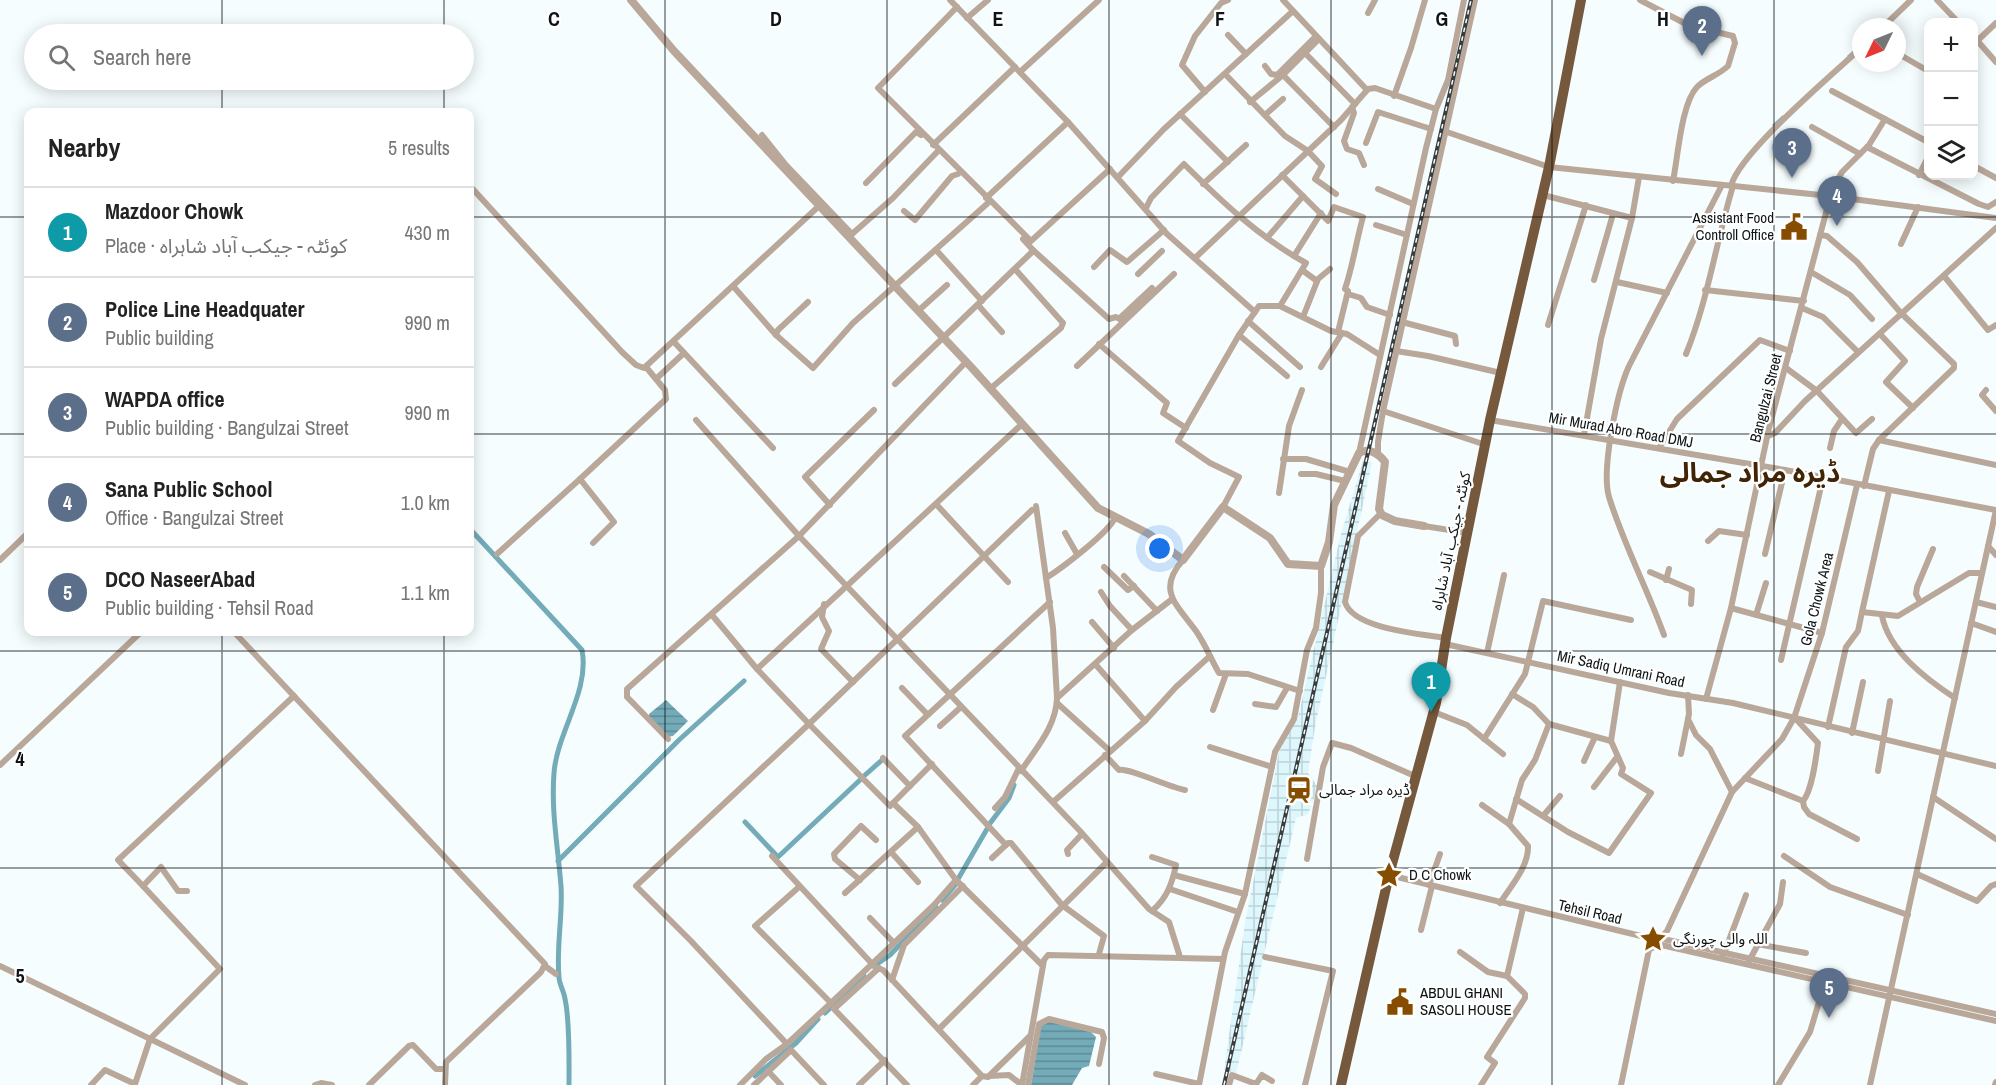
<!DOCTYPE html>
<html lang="en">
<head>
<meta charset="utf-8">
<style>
	:root { --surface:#fff; --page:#f6f6f6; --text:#222; --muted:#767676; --line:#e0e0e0; --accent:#864d01 }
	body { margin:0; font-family:"Archivo Narrow","Noto Sans Arabic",sans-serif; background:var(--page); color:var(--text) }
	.controls { position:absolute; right:18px; top:18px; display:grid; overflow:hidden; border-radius:12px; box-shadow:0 3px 15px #0003 }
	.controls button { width:54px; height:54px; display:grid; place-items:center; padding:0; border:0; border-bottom:2px solid var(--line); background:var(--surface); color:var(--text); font:30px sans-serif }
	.compass { position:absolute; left:1852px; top:18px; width:54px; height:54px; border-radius:50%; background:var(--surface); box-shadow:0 3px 15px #0003; rotate:227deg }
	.you { position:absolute; left:1160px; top:549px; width:21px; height:21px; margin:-15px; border:4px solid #fff; border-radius:50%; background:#1a73e8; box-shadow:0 0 0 9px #1a73e833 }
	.badge { display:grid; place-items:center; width:39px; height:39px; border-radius:50%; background:var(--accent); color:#fff; font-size:20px; font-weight:700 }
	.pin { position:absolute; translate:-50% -50px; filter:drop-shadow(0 2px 3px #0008) }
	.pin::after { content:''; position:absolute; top:32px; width:21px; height:18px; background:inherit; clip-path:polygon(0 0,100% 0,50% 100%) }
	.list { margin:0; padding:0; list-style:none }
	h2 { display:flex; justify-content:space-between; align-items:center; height:78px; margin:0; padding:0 24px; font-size:26px }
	h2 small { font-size:20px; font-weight:400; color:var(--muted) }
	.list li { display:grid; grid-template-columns:39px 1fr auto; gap:18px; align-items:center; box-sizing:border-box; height:90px; padding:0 24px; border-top:2px solid var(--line) }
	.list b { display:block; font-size:22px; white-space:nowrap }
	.list p { margin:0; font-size:20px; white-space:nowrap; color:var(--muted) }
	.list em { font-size:20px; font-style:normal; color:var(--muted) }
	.icon { flex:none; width:33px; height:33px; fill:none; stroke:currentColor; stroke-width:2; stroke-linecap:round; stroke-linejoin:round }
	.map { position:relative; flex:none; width:1996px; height:1085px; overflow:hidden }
	.search { position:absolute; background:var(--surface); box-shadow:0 3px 15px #0003; left:24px; top:24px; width:450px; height:66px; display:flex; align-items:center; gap:15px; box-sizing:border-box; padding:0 21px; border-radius:33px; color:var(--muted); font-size:22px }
	.panel { position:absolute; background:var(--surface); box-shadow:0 3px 15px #0003; left:24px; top:108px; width:450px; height:528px; border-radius:12px }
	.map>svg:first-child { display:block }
	.industrial { fill:url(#industrial-grid) }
	.water { fill:url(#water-rules) }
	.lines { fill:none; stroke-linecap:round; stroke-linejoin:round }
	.stream { stroke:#74abb8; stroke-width:1.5 }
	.canal { stroke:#74abb8; stroke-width:5 }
	.minor { stroke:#b9a89a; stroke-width:6 }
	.tertiary { stroke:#b9a89a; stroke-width:8 }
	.trunk { stroke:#76583c; stroke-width:10 }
	.rail-casing { stroke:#383e3f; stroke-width:4 }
	.rail { stroke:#fff; stroke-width:1.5; stroke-dasharray:4.5; stroke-linecap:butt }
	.grid { fill:none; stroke:#0e1415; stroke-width:1.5; stroke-opacity:0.55 }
	.labels { text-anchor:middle; stroke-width:4.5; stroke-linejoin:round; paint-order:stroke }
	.poi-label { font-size:15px; fill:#0e1415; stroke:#fff; text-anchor:start }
	.street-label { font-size:15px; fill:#0e1415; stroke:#fff }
	.town-label { font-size:27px; font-weight:bold; fill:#402406; stroke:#fff }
	.grid-label { font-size:20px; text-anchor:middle; font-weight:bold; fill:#0e1415; stroke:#fff; stroke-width:4.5; stroke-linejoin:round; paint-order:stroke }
</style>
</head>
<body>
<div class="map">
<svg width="1996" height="1085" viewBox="0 0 1996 1085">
	<defs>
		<pattern id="industrial-grid" width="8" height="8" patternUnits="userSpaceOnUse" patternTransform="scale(1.5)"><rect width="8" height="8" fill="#ddf7fd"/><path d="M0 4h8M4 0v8" fill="none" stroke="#bcd3d8"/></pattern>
		<pattern id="water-rules" width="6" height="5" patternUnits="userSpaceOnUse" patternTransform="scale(1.5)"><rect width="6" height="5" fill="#74abb8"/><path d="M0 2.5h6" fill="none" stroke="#5e8a94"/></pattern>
	</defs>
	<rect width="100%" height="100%" fill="#f6fdfe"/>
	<!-- industrial -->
	<polygon class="industrial" points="1363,461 1372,463 1315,727 1308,773 1318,787 1308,814 1296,818 1236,1074 1224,1070 1245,923 1279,752 1298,717 1341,534"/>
	<!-- water -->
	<g class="water">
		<polygon points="666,700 688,721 673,736 668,737 649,718 649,714"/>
		<polygon points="1048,1021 1091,1032 1096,1037 1089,1066 1082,1068 1072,1085 1031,1085 1041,1024"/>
	</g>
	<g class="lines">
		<!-- stream -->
		<g class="stream">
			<polyline points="1848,56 1856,49"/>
			<polyline points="1773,125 1783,116"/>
		</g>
		<!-- canal -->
		<g class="canal">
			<path d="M470,529L582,650C590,691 557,732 554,773C551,812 558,847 561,886C563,916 556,947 559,977C559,984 564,991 565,999C570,1021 569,1061 569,1085"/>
			<polyline points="864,776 882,760"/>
			<polyline points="745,822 778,857 860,780"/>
			<polyline points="988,826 1009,798 1014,785"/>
			<polyline points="558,861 679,740 744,681"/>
			<polyline points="958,879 987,829"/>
			<polyline points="942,900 956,884"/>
			<polyline points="877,964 890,955 936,907"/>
			<polyline points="825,1013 864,976"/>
			<polyline points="755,1076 796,1043 818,1019"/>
		</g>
		<!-- minor -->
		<g class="minor">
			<polyline points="950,0 1068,122 1167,234 1255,312"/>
			<polyline points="1283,0 1367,90"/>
			<path d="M1640,0L1690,26L1733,36L1735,43L1728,66C1719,75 1706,78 1697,87C1681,104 1678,157 1673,181"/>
			<polyline points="1937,0 1958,22"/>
			<polyline points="957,7 878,88 1031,241 1110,169"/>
			<polyline points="1368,13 1375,0"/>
			<polyline points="967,18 988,0"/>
			<polyline points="1883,27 1911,0"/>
			<polyline points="1228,35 1246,54"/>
			<polyline points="1974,37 1996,62"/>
			<polyline points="1977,41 1996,23"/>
			<polyline points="1305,53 1355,104"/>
			<polyline points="1897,53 1928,71"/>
			<polyline points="1265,66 1271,74 1277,75 1316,36"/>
			<polyline points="1020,72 1099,0"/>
			<polyline points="1225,74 1285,136 1308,151 1322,166 1315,179 1336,194"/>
			<polyline points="1283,75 1334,127"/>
			<polyline points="1832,91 1928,142"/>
			<polyline points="1205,92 1182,65 1195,36 1221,3 1228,0"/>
			<polyline points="1394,96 1411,48 1425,0"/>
			<polyline points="1250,102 1283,75 1319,39"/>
			<polyline points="1352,107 1354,113 1344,141 1347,149 1359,153 1364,165"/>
			<polyline points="1180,114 1228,162"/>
			<polyline points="1265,115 1283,99"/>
			<polyline points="1812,127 1860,154"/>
			<polyline points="1444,131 1549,167 1830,196 1996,218"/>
			<polyline points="762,135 786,165 852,234"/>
			<polyline points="1366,143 1378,112 1431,129"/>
			<polyline points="933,145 1015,67"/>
			<polyline points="1867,147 1979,204 1988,207 1996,202"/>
			<polyline points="1974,166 1996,178"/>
			<path d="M1282,175L1328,221L1334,207L1363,217C1356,242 1353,265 1345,289L1348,291L1338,332"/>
			<polyline points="1919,175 1928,157"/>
			<polyline points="1118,177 1164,129 1293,11"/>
			<polyline points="866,183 916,132 921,135"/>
			<polyline points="1203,184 1246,145"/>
			<polyline points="470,186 622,352 636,365 644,368 819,206"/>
			<path d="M1731,186C1739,153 1833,74 1861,48"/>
			<polyline points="1378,189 1413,204"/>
			<polyline points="1543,195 1632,218"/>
			<polyline points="986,198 1068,122"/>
			<path d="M1146,208L1151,198L1184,164C1221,201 1259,237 1306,263L1280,306"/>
			<polyline points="904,211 915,220 952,176 958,174"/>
			<polyline points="1376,225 1407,235"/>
			<polyline points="852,234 893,198 937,152"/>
			<polyline points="1820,235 1827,236 1857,262 1900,312 1954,364 1954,368 1879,440 1873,449 1864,486"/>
			<polyline points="1267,238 1303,196"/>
			<polyline points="1901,244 1918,207"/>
			<polyline points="1033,250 1109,319 1116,317 1123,321"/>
			<polyline points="937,251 982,301"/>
			<polyline points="1294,256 1321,213"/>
			<polyline points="1195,258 1341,120 1368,89 1375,88 1436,109"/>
			<polyline points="1094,267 1110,250 1127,262 1164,230"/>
			<polyline points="1302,270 1317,281"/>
			<polyline points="1811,272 1850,295 1872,319"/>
			<polyline points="1138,274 1162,251"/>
			<polyline points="1944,276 1988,330 1996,325"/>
			<polyline points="1594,280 1613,214"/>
			<polyline points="1617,282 1667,293"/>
			<polyline points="733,286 776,335 813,368 853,323 988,203"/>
			<polyline points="1705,290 1804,301"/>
			<polyline points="1348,294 1361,298 1367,307 1390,315"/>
			<polyline points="978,305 1002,332"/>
			<polyline points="1802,308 1823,317 1858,352"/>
			<polyline points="918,311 947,285"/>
			<polyline points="1303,317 1318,279 1330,269"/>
			<polyline points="1121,320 1121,317 1152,288"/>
			<polyline points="1248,321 1300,367"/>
			<polyline points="1402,322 1455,336 1456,344"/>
			<polyline points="1548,325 1586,205"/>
			<polyline points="1880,334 1905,361 1886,382 1913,408"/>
			<polyline points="776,335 778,330 808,302"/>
			<polyline points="1239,335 1287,376"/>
			<polyline points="674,342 773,448"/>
			<polyline points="1099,344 1167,403 1163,413 1186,428"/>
			<polyline points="1396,351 1428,356 1501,373"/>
			<path d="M1686,354C1708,300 1716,242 1733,186"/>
			<polyline points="1077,366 1174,274"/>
			<polyline points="1321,367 1342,333"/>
			<polyline points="1786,368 1817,391 1856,433 1872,419"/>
			<polyline points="656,379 684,353"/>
			<polyline points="895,384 1031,253 1033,250 1023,239"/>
			<polyline points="990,389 1061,328 1063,323 1015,269"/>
			<polyline points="1986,390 1982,395 1996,411"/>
			<polyline points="1383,411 1486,445"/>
			<polyline points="696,420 799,536 1080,831 1149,909 1169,922 1180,957"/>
			<polyline points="1490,420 1785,470 1996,510"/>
			<polyline points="1584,435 1601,339 1632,218 1639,177"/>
			<polyline points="1768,436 1775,433 1805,401 1996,228"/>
			<polyline points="1879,440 1996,465"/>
			<polyline points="1659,448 1677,419 1760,340 1790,351"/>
			<polyline points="1830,448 1834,431 1842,419"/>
			<polyline points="1359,453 1426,148 1436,109 1448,80 1464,0"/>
			<polyline points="1378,454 1378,442 1383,411 1475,0"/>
			<polyline points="1283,459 1306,459 1350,472"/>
			<polyline points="1301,474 1316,474 1345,481"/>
			<polyline points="1889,491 1862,612 1898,616 1969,573 1982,573"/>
			<polyline points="1279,493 1289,426 1302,390"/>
			<polyline points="936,504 1008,582"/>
			<polyline points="830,505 805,477 874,410"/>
			<polyline points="1036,506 1053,628 1057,698"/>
			<polyline points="1223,507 1239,477 1210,463 1178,441 1239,335 1259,306 1280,306 1331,331 1347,334 1380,355"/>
			<polyline points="1032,510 809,724 890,806 893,803 918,827 956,880 1043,966"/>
			<path d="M1381,513L1358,536L1345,602C1353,629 1421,634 1446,638"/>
			<polyline points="1424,526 1468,533"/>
			<polyline points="1065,533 1077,554"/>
			<polyline points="1708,541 1719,531 1747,535"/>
			<polyline points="593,543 614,522 580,479 666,399 665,390 646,367"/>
			<polyline points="1988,546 1996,555"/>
			<polyline points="497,554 580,479"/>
			<polyline points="1765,554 1785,470"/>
			<polyline points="0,560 28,533"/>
			<path d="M1183,560C1156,590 1177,605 1196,631C1205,644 1211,659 1219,673L1248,674L1300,691"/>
			<polyline points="1104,567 1128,590 1134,586"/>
			<polyline points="1650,572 1692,590 1691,604"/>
			<polyline points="1124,576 1157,611"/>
			<path d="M1046,578C1062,568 1108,533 1115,518"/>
			<polyline points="1666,580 1669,569"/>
			<polyline points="1101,592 1110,606 1132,630"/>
			<polyline points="1920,602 1916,594 1917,587 1933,549"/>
			<polyline points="1976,602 1996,607"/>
			<polyline points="824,604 822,617 829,631 821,649 853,682"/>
			<polyline points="1731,608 1822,633"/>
			<polyline points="712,615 757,669 809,724 636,886 691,941 787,1044 766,1059 740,1085"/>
			<polyline points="1756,615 1766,583"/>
			<path d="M1882,616C1889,651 1926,679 1955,698"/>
			<polyline points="1092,622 1114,648"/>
			<polyline points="1971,623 1996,632"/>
			<polyline points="234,632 545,964 541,972 446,1062 445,1085"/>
			<path d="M1664,635C1647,588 1624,545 1609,497C1601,470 1617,392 1629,366L1722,185"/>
			<polyline points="1445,644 1669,693 1733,703 1996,766"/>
			<polyline points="1487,653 1504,575"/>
			<polyline points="1781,660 1823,478"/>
			<polyline points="1096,665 1145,721"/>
			<polyline points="757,669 1022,424"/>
			<polyline points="902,688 927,714"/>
			<polyline points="1512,694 1533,707 1549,724 1611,741"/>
			<polyline points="1706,699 1731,608 1769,428 1832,190 1842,172 1869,145 1885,119"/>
			<polyline points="1057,703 1110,751"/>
			<polyline points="1255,704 1276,707 1287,688"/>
			<polyline points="1213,710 1226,674"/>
			<polyline points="1434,712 1467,725 1503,754"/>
			<polyline points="1688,719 1696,735 1710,749 1732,792"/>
			<polyline points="940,726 961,707"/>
			<polyline points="1828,727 1846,647 1858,631 1862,612"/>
			<polyline points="1852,733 1863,682"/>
			<polyline points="668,739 630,700 627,697 627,689 799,536 966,362"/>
			<polyline points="1484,739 1525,674 1543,601 1631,620"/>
			<polyline points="1210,747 1272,767"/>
			<polyline points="1681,754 1689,714 1688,695"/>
			<path d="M1105,755L1119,770C1130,768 1168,787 1185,790"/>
			<polyline points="883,758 910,786"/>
			<polyline points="1584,761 1595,737"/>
			<polyline points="0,765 141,632"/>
			<path d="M1021,771C1036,748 1056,727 1057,698L1132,630L1171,600"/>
			<polyline points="1878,771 1890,701"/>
			<path d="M1745,778L1803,801C1812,791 1816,758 1818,743L1795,718"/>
			<polyline points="1594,787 1617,757"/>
			<polyline points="1933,797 1996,839"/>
			<polyline points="1516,799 1568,832 1609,853 1651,793 1621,774 1623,768 1611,741 1620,682"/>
			<polyline points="1803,801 1804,807 1809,814 1857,839"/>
			<polyline points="1053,802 1145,721 1176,687 1210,656"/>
			<polyline points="893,803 932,764"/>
			<path d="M1482,805L1509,824L1528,846C1529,866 1511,886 1500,903"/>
			<polyline points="995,808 1005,797 1019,768"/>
			<polyline points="1543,816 1560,796"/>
			<polyline points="1509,824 1522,780 1535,760 1549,724"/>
			<polyline points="1006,845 905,736 1050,602"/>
			<polyline points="891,852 918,882"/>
			<polyline points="1068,854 1067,850 1082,834"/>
			<polyline points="772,856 875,967 883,970 982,1076 973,1085"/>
			<polyline points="1784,856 1830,887 1908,915"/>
			<path d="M1152,857L1176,865C1172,884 1167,898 1152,911"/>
			<polyline points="992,858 1008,843 1011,843 1062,905 1104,936 1099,954"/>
			<polyline points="1307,859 1323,767 1332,743 1351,748 1417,777"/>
			<polyline points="1917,874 1977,901 1991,886 1996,884"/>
			<polyline points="1174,875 1245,894"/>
			<polyline points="1389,875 1641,936 1657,944 1996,1021"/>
			<polyline points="860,880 835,859 834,854 861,826 876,840"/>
			<polyline points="1429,885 1440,854"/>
			<polyline points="143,886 118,860 294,696"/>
			<polyline points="799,887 755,926 831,1003 934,905 956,880"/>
			<polyline points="1170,889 1238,912"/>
			<polyline points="845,893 918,827"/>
			<polyline points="870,918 894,943"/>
			<polyline points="1421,930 1432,886"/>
			<polyline points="1641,936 1650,936 1996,1014"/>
			<polyline points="1757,944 1806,953"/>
			<polyline points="1652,948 1667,931 1732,792 1782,739 1794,718 1822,633 1857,485"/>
			<polyline points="1460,952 1488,972 1507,976"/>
			<polyline points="1723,956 1746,895"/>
			<polyline points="1265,957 1333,971 1305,1085"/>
			<polyline points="1749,961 1780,904 1783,882"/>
			<polyline points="0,966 245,1085"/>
			<polyline points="545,966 556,974"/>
			<polyline points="879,968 834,1009 907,1085"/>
			<polyline points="892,980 904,945 963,886"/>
			<polyline points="939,1029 1107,862"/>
			<polyline points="787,1044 831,1003"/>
			<polyline points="768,1071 781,1085"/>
			<polyline points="1156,1074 1199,1084"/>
			<polyline points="982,1076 988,1077 1030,1036"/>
			<polyline points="989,1076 1009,1075 1022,1085"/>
			<polyline points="91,1085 105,1070 135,1084 150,1039 220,969 143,886 161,867 178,891 187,891"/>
			<polyline points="315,1085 321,1083 332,1085"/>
			<polyline points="369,1085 409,1046 413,1045 436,1069 445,1069"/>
			<polyline points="754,1085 791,1050 824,1085"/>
			<polyline points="859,1085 885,1060"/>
			<polyline points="1022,1085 1044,960 1048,955 1223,959"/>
			<polyline points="1028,1085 1039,1024 1049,1019 1102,1032 1104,1038 1099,1064"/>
			<polyline points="1199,1085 1225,952 1245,894 1275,752 1294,719 1307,650 1316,628 1321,593 1321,566"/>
			<polyline points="1229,1085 1232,1075 1256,1084 1262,1075 1272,1081"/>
			<polyline points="1481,1085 1495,1063 1487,1057 1525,998 1525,994 1507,976 1523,908"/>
			<polyline points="1621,1085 1650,945"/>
			<polyline points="1778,1085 1810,1032 1825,982"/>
			<polyline points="1870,1085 1996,510"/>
			<polyline points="1995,1085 1996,1082"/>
		</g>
		<!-- tertiary -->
		<path class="tertiary" d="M631,0L674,51L972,368L1098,508L1149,534L1183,560L1223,507L1270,538L1288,564L1321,566L1329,542L1334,505L1359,453C1369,447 1379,454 1385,462L1379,509L1382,515L1395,521L1424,526"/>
		<!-- trunk -->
		<polyline class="trunk" points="1341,1085 1389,875 1436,703 1446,638 1490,420 1549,167 1581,0"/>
		<defs>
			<polyline id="rail" points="1224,1085 1471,0"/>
		</defs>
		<!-- rail casing -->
		<use href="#rail" class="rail-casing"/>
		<!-- rail -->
		<use href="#rail" class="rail"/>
	</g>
	<!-- grid -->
	<path class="grid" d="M222,0V34M444,0V34M665,0V1085M887,0V1085M1109,0V1085M1331,0V1085M1552,0V1085M1774,0V1085M222,80V112M444,80V112M0,217H28M470,217H1996M0,434H28M470,434H1996M222,632V1085M444,632V1085M0,651H1996M0,868H1996"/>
	<!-- icons -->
	<defs>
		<symbol id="civic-bare" viewBox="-9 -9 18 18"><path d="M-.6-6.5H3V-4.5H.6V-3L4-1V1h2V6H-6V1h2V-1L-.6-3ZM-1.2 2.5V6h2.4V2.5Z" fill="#864d01" stroke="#fff" stroke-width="2.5" paint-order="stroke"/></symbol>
		<symbol id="station-bare" viewBox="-9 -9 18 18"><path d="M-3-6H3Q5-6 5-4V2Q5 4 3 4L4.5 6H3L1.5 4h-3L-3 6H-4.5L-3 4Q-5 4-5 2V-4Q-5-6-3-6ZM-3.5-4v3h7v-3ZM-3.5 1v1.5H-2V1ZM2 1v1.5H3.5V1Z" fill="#864d01" stroke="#fff" stroke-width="2.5" paint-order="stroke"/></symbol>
		<symbol id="sight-bare" viewBox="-9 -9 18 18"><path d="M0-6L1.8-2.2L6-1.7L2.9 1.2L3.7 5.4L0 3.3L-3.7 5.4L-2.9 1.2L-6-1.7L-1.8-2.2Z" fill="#864d01" stroke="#fff" stroke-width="2.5" paint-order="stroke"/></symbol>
	</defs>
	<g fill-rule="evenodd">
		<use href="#civic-bare" x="1775" y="208" width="38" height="38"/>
		<use href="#station-bare" x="1280" y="771" width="38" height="38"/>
		<use href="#sight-bare" x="1370" y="856" width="38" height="38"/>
		<use href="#sight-bare" x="1634" y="920" width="38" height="38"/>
		<use href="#civic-bare" x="1381" y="983" width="38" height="38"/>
	</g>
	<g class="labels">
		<!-- poi labels -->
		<g class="poi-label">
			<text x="1774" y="223" text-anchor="end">Assistant Food<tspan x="1774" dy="17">Controll Office</tspan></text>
			<text x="1319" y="795">ڈیرہ مراد جمالی</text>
			<text x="1409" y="880">D C Chowk</text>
			<text x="1673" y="944">اللہ والی چورنگی</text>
			<text x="1420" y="998">ABDUL GHANI<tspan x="1420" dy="17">SASOLI HOUSE</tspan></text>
		</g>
		<!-- street labels -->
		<g class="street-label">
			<text transform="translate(1766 398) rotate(-76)" y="5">Bangulzai Street</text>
			<text transform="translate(1621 430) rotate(10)" y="5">Mir Murad Abro Road DMJ</text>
			<text transform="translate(1451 541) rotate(-78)" y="5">کوئٹہ - جیکب آباد شاہراہ</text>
			<text transform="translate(1817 599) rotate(-76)" y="5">Gola Chowk Area</text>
			<text transform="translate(1621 669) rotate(12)" y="5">Mir Sadiq Umrani Road</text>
			<text transform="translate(1590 912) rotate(13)" y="5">Tehsil Road</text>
		</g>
		<!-- town labels -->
		<g class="town-label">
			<text x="1750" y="482">ڈیرہ مراد جمالی</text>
		</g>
	</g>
	<g class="grid-label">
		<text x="554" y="26">C</text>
		<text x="776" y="26">D</text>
		<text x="998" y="26">E</text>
		<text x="1220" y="26">F</text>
		<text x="1442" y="26">G</text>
		<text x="1663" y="26">H</text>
		<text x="20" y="766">4</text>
		<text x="20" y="983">5</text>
	</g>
</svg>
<div class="controls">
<button>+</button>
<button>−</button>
<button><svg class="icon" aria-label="layers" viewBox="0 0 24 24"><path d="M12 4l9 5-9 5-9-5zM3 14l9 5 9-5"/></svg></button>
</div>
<svg class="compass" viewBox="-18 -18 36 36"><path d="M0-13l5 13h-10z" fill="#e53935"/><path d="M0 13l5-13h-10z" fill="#767676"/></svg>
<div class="you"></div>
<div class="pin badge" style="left:1431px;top:712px;background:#0f9aa8">1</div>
<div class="pin badge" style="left:1702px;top:56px;background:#5c6f8a">2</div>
<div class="pin badge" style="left:1792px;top:178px;background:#5c6f8a">3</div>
<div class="pin badge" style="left:1837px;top:226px;background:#5c6f8a">4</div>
<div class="pin badge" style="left:1829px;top:1018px;background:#5c6f8a">5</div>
<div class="search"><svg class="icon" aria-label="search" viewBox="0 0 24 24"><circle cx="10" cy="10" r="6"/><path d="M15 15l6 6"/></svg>Search here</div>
<section class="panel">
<h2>Nearby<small>5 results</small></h2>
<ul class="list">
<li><span class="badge" style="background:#0f9aa8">1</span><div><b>Mazdoor Chowk</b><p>Place · کوئٹہ - جیکب آباد شاہراہ</p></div><em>430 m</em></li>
<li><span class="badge" style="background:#5c6f8a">2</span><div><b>Police Line Headquater</b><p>Public building</p></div><em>990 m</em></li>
<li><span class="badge" style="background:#5c6f8a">3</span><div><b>WAPDA office</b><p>Public building · Bangulzai Street</p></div><em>990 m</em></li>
<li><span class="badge" style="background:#5c6f8a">4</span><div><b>Sana Public School</b><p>Office · Bangulzai Street</p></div><em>1.0 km</em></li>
<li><span class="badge" style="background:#5c6f8a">5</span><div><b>DCO NaseerAbad</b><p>Public building · Tehsil Road</p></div><em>1.1 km</em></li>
</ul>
</section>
</div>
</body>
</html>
